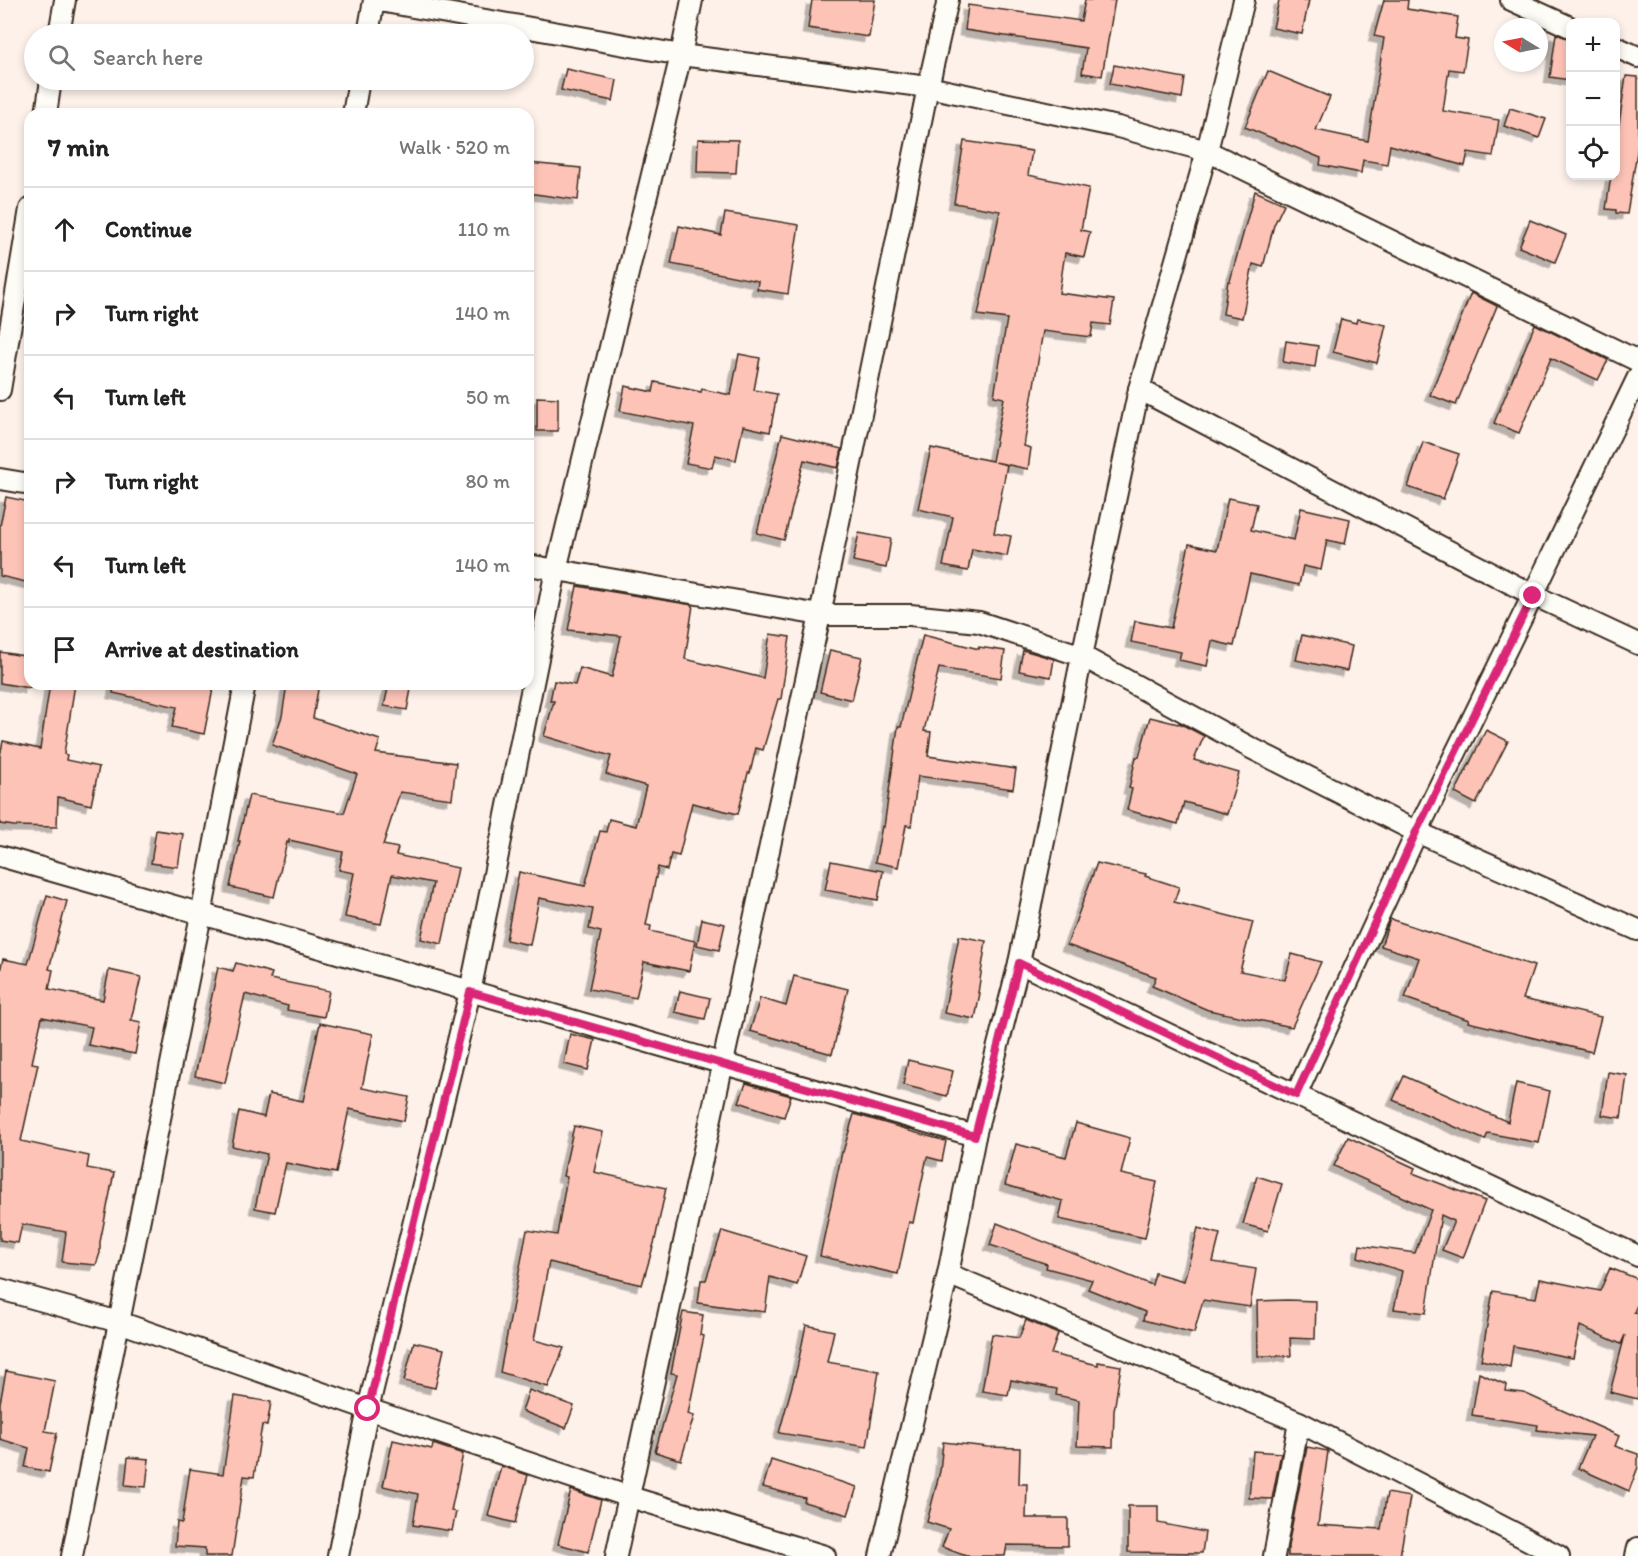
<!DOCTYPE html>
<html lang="en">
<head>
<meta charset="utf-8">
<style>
	:root { --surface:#fff; --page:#f6f6f6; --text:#222; --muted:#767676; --line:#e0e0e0 }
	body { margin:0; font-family:Itim,sans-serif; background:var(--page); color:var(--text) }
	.controls { position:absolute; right:18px; top:18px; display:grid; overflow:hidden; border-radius:12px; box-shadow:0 3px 9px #0003 }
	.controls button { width:54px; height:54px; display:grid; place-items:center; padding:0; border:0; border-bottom:2px solid var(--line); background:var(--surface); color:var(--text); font:30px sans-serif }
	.compass { position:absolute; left:1494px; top:18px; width:54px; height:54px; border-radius:50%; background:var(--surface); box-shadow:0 3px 9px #0003; rotate:280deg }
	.stop { position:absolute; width:18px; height:18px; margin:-14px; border:4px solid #db2777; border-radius:50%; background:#fff }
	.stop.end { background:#db2777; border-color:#fff; box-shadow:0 2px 6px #0008 }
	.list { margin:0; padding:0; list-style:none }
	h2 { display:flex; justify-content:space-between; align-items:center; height:78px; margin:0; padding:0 24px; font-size:26px }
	h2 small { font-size:20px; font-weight:400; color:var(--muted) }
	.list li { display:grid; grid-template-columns:39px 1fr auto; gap:18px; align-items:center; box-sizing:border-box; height:84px; padding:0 24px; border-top:2px solid var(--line) }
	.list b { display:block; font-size:22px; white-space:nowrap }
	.list em { font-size:20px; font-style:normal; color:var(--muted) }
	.icon { flex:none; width:33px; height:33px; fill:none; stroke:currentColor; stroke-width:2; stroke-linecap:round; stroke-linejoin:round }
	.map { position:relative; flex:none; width:1638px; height:1556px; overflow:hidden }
	.search { position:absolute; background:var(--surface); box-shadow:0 3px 9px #0003; left:24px; top:24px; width:510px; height:66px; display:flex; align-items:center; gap:15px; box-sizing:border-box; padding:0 21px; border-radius:33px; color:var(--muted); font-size:22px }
	.panel { position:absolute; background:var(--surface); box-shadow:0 3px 9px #0003; left:24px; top:108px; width:510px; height:582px; border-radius:18px }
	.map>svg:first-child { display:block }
	.building { fill:#fdc3b7; stroke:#3b2a1e; stroke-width:1.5; filter:url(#shadow) }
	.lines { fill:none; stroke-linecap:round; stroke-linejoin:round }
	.street-casing { stroke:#3b2a1e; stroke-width:24 }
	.street { stroke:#fdfcf7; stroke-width:20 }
	.route { stroke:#db2777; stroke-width:8 }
</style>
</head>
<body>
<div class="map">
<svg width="1638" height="1556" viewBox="0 0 1638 1556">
	<defs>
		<filter id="shadow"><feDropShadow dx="-5.5" dy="5.5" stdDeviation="0" flood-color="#0004"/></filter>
	</defs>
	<rect width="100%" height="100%" fill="#fdf1ea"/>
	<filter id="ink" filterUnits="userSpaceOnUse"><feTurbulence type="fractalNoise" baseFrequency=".0167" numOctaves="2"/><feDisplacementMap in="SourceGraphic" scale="12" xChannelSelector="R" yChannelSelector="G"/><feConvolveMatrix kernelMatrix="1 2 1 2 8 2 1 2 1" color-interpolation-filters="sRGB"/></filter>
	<g filter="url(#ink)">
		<!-- building -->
		<g class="building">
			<polygon points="812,0 875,0 869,37 808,28"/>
			<polygon points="1085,0 1115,0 1102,76 1082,73 1086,48 965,30 968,5 1081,21"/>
			<polygon points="1279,0 1309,0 1302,34 1273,28"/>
			<polygon points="1384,0 1408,0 1407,9 1458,17 1455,38 1468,40 1463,71 1449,69 1443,111 1499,120 1493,156 1468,152 1465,166 1390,145 1387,164 1363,160 1361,173 1320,165 1321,158 1245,127 1268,71 1330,97 1316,130 1368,141 1384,38 1374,36"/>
			<polygon points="1556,34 1570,39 1570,80 1550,77"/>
			<polygon points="1114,65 1185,78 1182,98 1110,84"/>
			<polygon points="566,69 617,80 613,101 561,90"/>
			<polygon points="1626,76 1638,77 1638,145 1627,214 1616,213 1616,210 1606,209 1611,176 1616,176 1616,145"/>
			<polygon points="1510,108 1546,119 1539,138 1504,126"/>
			<polygon points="698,139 738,140 736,173 697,172"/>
			<polygon points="964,141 1032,151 1028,175 1089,188 1081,230 1090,232 1084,257 1065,253 1059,293 1114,300 1110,325 1093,323 1091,337 1043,331 1024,446 1031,448 1028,469 995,462 1007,465 994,533 1011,536 1007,556 972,549 968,571 943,566 953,517 918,509 931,448 992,461 1004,398 994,396 1007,319 978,315 1000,211 954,203"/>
			<polygon points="528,163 581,168 578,200 528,193"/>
			<polygon points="1255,191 1284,204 1274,225 1263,267 1253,264 1242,318 1223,314 1228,281 1230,281"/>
			<polygon points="725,213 799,225 788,294 757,289 758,281 671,264 679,226 721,235"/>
			<polygon points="1530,220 1566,235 1555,262 1519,247"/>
			<polygon points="1471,293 1497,306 1456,405 1430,395"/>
			<polygon points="1341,319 1356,323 1357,319 1386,325 1377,363 1333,352"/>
			<polygon points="1535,324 1608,360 1598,380 1551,358 1519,433 1494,423"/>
			<polygon points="1286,341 1318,346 1315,367 1283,362"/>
			<polygon points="739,354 760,358 754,390 777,394 770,432 743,426 736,460 715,455 712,468 686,463 694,426 620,411 625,386 653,392 655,382 701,392 702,389 731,395"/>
			<polygon points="537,397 558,398 558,431 537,431"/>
			<polygon points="782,434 842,449 838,468 804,460 784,540 757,533"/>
			<polygon points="1423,442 1459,454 1443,499 1408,487"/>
			<polygon points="6,497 30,502 30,521 24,551 30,552 30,583 0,576 0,526"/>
			<polygon points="1228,498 1257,504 1251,530 1294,540 1301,508 1350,519 1345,544 1327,540 1321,570 1303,566 1299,585 1250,574 1234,646 1212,641 1207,666 1179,660 1181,652 1131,642 1135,621 1171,628 1189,544 1217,550"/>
			<polygon points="859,533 891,539 886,568 853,561"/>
			<polygon points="577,586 693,605 685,659 763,678 770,634 790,637 781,699 778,699 763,750 756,748 750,773 748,773 738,814 692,803 679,856 671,854 667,870 658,867 646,925 651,926 650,931 695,941 689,971 644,962 636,998 589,989 601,932 589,929 593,909 539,898 530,945 506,940 519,872 585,886 600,831 606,832 609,819 636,826 646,786 606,774 611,756 544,736 554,701 550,701 554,681 575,685 580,668 612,677 621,636 568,630"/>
			<polygon points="923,635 979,649 979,647 1005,651 1001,678 939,668 924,731 931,732 928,756 1016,769 1013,789 918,776 911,826 906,825 898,867 875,862 882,826 884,827 898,727 901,727"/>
			<polygon points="1302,635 1352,646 1347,671 1296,660"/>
			<polygon points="830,650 862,657 852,700 820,692"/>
			<polygon points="1023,650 1054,659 1051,677 1019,671"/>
			<polygon points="0,652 30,657 30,688 0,683"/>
			<polygon points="50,684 75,684 64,754 67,755 66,760 99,767 91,805 58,797 57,827 14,826 0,824 0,756 3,741 40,749"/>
			<polygon points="114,684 214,684 204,734 172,727 177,707 113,693"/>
			<polygon points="287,684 319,684 313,718 380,740 376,753 456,763 452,799 400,792 383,845 398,848 396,855 458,868 442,944 421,939 433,883 392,875 381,924 345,917 354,873 339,870 343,852 289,840 289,843 287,842 274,897 230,887 240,841 238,841 249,795 344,813 357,774 272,745 282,716"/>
			<polygon points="389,684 412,684 407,710 384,706"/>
			<polygon points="1150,717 1178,724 1179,723 1204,736 1194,760 1239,773 1227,814 1184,802 1178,824 1127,810 1132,789 1129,788 1136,757 1139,757"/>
			<polygon points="1486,730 1508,741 1476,804 1455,793"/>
			<polygon points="156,830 183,834 178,867 151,863"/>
			<polygon points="831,861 883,871 878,900 825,890"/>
			<polygon points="1097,863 1146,874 1145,876 1179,887 1174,902 1253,922 1240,971 1285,980 1292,954 1321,962 1292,1027 1208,1010 1152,986 1156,977 1067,945"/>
			<polygon points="47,895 67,901 49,969 53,970 49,989 103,1000 109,970 141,977 131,1020 141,1022 135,1054 88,1045 92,1027 42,1017 32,1063 38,1064 21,1141 89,1156 87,1168 114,1173 100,1242 100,1253 96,1265 62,1262 66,1232 22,1224 18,1243 0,1240 0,971 3,959 28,964"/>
			<polygon points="702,919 725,924 719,950 697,945"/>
			<polygon points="1390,919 1534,966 1523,999 1601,1017 1592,1052 1468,1022 1469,1020 1405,998 1419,958 1381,946"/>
			<polygon points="959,936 986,941 978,993 980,993 975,1019 944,1013"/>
			<polygon points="236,963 272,973 270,979 329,991 324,1017 287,1010 288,1006 245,994 225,1083 195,1076 218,967 233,971"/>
			<polygon points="794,976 848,989 832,1054 750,1031 760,998 786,1006"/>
			<polygon points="680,991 710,998 705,1019 675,1012"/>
			<polygon points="320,1023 373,1034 362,1088 409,1097 404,1121 349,1109 336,1173 286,1163 275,1212 255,1208 267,1154 232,1146 239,1111 264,1117 269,1094 303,1101"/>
			<polygon points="570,1034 595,1040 588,1070 564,1064"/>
			<polygon points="908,1060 953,1071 947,1096 903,1085"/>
			<polygon points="1608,1072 1627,1075 1621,1118 1602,1115"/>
			<polygon points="1404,1076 1508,1122 1516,1083 1550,1091 1539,1143 1488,1133 1485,1140 1393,1100"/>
			<polygon points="746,1083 791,1096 784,1117 739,1102"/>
			<polygon points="854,1114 909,1130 909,1131 946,1141 942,1161 927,1157 913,1223 909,1222 898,1274 820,1256 842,1152 843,1152"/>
			<polygon points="1076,1123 1130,1138 1121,1174 1157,1182 1145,1238 1059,1219 1063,1201 1005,1185 1016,1144 1066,1157"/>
			<polygon points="574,1126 603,1132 594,1172 666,1188 655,1240 642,1285 549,1262 534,1340 564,1348 548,1387 500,1372 527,1230 557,1235 567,1177 563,1176"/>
			<polygon points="1348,1137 1415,1168 1413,1173 1485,1201 1463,1258 1442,1250 1454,1221 1441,1215 1426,1313 1394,1309 1402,1271 1358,1257 1360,1245 1415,1253 1431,1210 1334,1166"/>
			<polygon points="1257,1176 1282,1184 1268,1231 1243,1224"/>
			<polygon points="997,1223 1152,1285 1155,1273 1184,1281 1198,1228 1220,1234 1213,1262 1256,1269 1250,1307 1203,1300 1194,1333 1143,1320 1145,1312 1088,1289 1092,1280 1046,1268 1047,1264 990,1245"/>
			<polygon points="722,1231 806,1256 797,1285 770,1277 765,1312 698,1303 701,1280 706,1280"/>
			<polygon points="1610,1268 1638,1279 1638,1303 1634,1312 1638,1313 1638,1399 1610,1392 1625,1335 1621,1344 1580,1326 1573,1358 1513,1346 1510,1367 1481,1360 1493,1291 1536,1298 1540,1279 1600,1291"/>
			<polygon points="1287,1300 1316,1301 1315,1339 1290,1338 1291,1356 1258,1356 1257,1301"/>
			<polygon points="683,1312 703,1315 700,1335 704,1336 688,1414 694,1416 681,1460 655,1452 677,1374 671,1373"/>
			<polygon points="1026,1320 1058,1334 1051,1354 1098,1365 1098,1362 1121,1366 1114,1411 1113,1447 1077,1446 1079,1400 1056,1395 1057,1389 1011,1380 1008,1395 982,1391 992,1334 1019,1338"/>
			<polygon points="806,1325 834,1331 827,1362 879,1371 867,1447 779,1433 797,1368"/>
			<polygon points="414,1342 444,1349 435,1388 404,1381"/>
			<polygon points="6,1371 55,1381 45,1431 57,1433 49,1472 25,1467 29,1448 0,1439 0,1403"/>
			<polygon points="1479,1373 1507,1385 1506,1391 1524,1393 1619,1436 1615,1446 1638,1454 1638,1467 1629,1491 1578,1468 1592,1436 1537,1430 1538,1425 1472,1415"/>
			<polygon points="529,1390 574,1406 566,1428 522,1411"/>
			<polygon points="235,1396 271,1402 267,1426 262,1425 254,1477 244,1476 232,1556 205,1556 205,1548 175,1546 177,1522 182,1523 190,1469 223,1474"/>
			<polygon points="393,1440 432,1449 433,1444 463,1454 451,1511 456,1512 452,1531 413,1525 418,1494 383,1486"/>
			<polygon points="943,1442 988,1447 1020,1448 1019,1484 1027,1484 1026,1518 1068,1518 1068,1546 1007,1545 1005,1556 966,1556 942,1547 949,1529 927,1522 940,1471"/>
			<polygon points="1307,1447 1328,1451 1318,1525 1381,1529 1387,1493 1410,1497 1400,1556 1288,1556 1288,1546"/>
			<polygon points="1253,1451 1281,1453 1272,1499 1249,1498"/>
			<polygon points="128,1457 149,1459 146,1487 125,1485"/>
			<polygon points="771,1460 857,1487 848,1515 804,1502 805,1498 763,1487"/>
			<polygon points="501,1466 528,1475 515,1523 488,1516"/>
			<polygon points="571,1490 601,1500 588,1552 558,1544"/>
			<polygon points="1128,1506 1158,1506 1158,1523 1205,1532 1202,1553 1128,1552"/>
		</g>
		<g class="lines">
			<defs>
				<g id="street">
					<polyline points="374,0 681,55 928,87 1118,127 1207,151 1638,361"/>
					<polyline points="1511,0 1570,27"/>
					<polyline points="59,34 65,0"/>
					<polyline points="368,34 374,0"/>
					<polyline points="1616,47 1638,57"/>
					<polyline points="46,114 51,80"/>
					<polyline points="353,114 359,80"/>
					<polyline points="1139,389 1533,595 1638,644"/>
					<polyline points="0,390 30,209"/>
					<polyline points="0,479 30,484"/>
					<polyline points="528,565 820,615 910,615 979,622 1082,656 1251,748 1417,832 1638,930"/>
					<polyline points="0,856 975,1136"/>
					<polyline points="1019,963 1296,1095 1638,1256"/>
					<polyline points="1296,1095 1417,832 1533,595 1638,377"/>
					<polyline points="948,1274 1299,1422 1559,1556"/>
					<polyline points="0,1289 119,1322 368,1409 630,1497 825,1556"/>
					<polyline points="72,1556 201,915 245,684"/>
					<polyline points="338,1556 368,1409 470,992 556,570 681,55 692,0"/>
					<polyline points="616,1556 820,615 928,87 948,0"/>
					<polyline points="880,1556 948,1274 975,1136 1019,963 1082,656 1139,389 1207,151 1244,0"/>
					<polyline points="1274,1556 1299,1422"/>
					<polyline points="1636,1556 1638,1548"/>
				</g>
			</defs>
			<!-- street casing -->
			<use href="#street" class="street-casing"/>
			<!-- street -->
			<use href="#street" class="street"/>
		</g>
	</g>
	<g class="lines" filter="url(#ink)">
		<!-- route -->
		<polyline class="route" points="368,1409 470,992 975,1136 1019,963 1296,1095 1416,832 1533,596"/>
	</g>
</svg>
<div class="controls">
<button>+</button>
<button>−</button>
<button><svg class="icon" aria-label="locate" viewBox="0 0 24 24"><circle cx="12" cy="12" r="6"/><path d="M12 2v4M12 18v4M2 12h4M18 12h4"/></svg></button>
</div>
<svg class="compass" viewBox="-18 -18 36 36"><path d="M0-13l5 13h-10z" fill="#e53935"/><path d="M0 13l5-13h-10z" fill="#767676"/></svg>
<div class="stop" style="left:368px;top:1409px"></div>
<div class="stop end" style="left:1533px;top:596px"></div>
<div class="search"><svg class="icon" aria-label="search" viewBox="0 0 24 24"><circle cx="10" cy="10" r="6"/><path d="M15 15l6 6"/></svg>Search here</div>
<section class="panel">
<h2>7 min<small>Walk · 520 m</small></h2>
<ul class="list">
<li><svg class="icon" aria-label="ahead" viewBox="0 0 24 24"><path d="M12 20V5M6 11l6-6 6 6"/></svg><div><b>Continue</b></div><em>110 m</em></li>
<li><svg class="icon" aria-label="right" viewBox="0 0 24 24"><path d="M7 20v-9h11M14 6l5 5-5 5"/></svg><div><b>Turn right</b></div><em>140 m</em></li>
<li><svg class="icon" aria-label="left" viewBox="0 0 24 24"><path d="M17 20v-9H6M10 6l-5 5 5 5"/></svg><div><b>Turn left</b></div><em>50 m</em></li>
<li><svg class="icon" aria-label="right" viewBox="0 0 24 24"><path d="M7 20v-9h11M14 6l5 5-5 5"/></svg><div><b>Turn right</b></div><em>80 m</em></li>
<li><svg class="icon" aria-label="left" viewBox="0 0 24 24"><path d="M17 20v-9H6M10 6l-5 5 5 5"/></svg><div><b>Turn left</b></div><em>140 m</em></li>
<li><svg class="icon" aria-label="arrive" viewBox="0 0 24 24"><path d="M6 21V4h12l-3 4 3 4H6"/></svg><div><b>Arrive at destination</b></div></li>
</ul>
</section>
</div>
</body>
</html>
